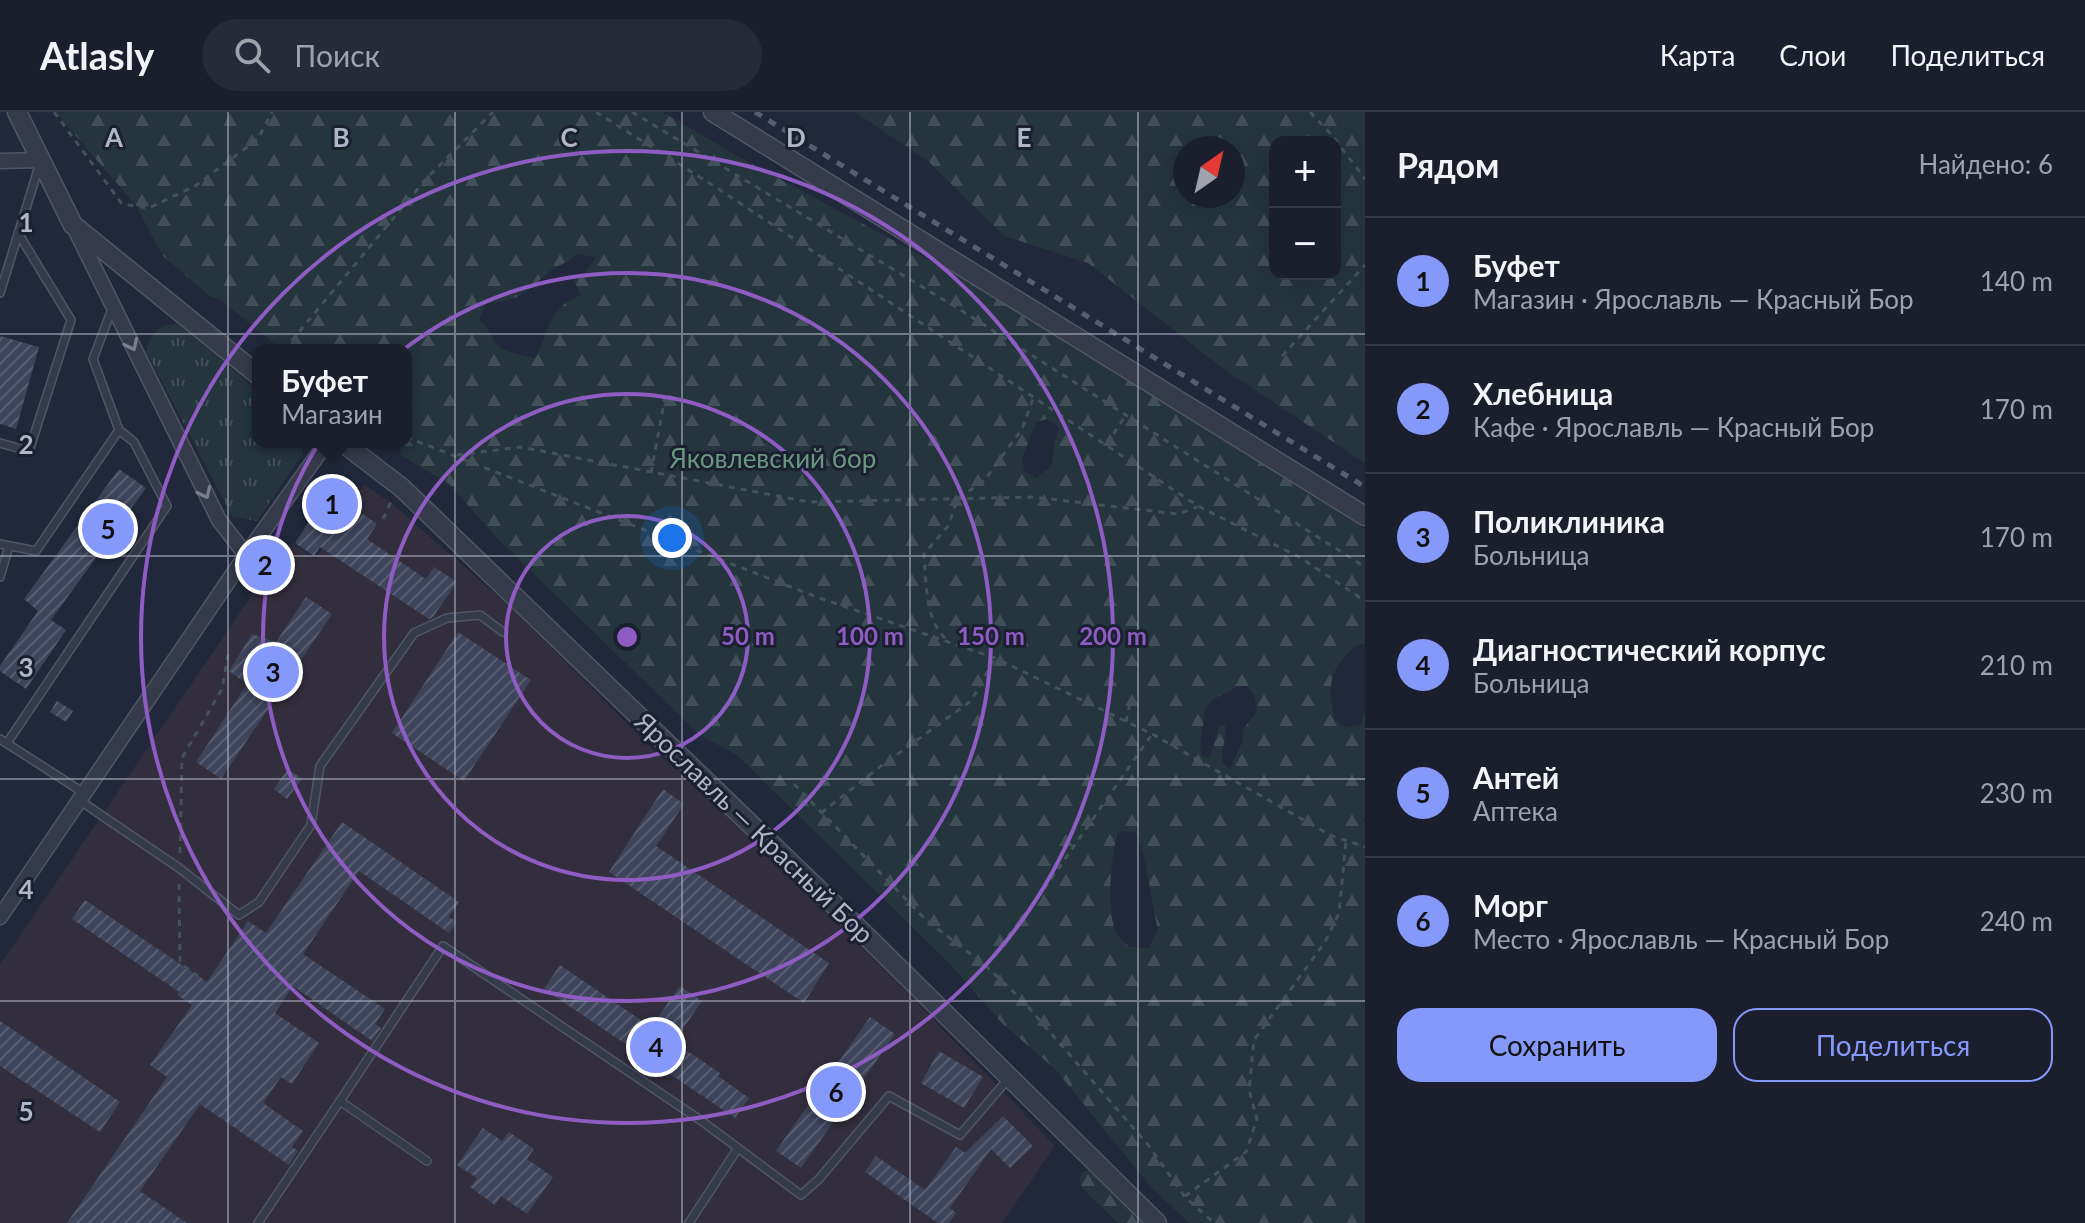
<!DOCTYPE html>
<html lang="ru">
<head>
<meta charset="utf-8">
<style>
	:root { --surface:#1a1e2d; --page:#272b39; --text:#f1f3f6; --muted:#9fa2aa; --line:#383c49; --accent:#8599fa }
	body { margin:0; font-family:Lato,sans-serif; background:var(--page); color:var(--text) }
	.controls { position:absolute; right:24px; top:24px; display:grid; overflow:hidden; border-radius:16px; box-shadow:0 8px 32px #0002 }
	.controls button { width:72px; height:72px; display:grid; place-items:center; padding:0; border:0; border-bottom:2px solid var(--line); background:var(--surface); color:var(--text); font:40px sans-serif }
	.compass { position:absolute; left:1173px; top:24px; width:72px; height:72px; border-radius:50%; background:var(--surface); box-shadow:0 8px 32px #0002; rotate:34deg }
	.you { position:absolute; left:672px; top:426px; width:28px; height:28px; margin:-20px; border:6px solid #fff; border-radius:50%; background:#1a73e8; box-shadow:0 0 0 12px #1a73e833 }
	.badge { display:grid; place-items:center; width:52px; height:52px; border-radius:50%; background:var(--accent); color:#111; font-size:26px; font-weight:700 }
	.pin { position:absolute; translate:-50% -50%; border:4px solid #fff; box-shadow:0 2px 8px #0006 }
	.popup { position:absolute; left:252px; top:232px; width:160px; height:104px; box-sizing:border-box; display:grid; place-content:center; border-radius:16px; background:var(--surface); filter:drop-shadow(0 2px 6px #0005); font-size:26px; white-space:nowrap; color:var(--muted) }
	.popup b { font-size:30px; color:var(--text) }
	.popup::after { content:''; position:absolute; left:50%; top:100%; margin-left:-16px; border:16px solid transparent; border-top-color:var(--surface) }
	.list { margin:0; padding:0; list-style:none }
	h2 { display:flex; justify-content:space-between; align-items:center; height:104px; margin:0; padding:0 32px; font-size:34px }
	h2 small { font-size:26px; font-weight:400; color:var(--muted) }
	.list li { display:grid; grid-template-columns:52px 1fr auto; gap:24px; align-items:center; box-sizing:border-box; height:128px; padding:0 32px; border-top:2px solid var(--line) }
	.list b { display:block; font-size:30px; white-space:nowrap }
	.list p { margin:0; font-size:26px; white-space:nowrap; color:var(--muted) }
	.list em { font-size:26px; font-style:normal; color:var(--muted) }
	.actions { display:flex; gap:16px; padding:24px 32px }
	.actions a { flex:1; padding:18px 0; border:2px solid var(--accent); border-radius:24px; text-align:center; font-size:28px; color:var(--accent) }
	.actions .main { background:var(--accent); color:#111 }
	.icon { flex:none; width:44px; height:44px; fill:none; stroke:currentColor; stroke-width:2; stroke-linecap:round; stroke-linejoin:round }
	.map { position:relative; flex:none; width:1365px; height:1111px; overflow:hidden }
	header { display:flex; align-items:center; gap:48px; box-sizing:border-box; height:112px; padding:0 40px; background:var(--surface); border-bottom:2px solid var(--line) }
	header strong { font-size:38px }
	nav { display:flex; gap:44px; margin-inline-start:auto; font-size:28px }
	.search { width:560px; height:72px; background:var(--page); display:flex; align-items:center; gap:20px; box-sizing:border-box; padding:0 28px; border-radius:44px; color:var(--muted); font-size:30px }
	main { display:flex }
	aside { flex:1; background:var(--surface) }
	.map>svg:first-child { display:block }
	.medical { fill:#332e3d }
	.grass { fill:url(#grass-tufts) }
	.forest { fill:url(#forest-firs); fill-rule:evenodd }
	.building { fill:url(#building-hatch) }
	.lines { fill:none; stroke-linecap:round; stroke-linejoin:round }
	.service-casing { stroke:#515567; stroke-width:10 }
	.minor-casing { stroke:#515567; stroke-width:17 }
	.tertiary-casing { stroke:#515567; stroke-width:21 }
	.path { stroke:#42525a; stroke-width:3; stroke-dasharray:6 6; stroke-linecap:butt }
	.service { stroke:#363b4c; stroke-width:7 }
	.minor { stroke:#363b4c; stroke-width:14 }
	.tertiary { stroke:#363b4c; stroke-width:18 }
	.rail { stroke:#585d73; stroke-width:5; stroke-dasharray:8 8; stroke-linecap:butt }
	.oneway { stroke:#7a7e90 }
	.grid { fill:none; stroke:#b1b5c8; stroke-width:2; stroke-opacity:0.55 }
	.ring { fill:none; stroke:#8e5cc2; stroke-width:4 }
	.labels { text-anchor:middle; stroke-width:6; stroke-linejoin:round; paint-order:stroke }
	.park-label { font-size:26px; fill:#68997e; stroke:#1b2031 }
	.street-label { font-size:26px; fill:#b1b5c8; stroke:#1b2031 }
	.grid-label { font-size:26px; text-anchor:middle; font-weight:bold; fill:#b1b5c8; stroke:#1b2031; stroke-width:6; stroke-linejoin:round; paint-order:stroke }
	.centre { fill:#8e5cc2; stroke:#1b2031; stroke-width:4 }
	.ring-label { font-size:24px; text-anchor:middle; font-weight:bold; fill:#8e5cc2; stroke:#1b2031; stroke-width:6; stroke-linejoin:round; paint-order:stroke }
</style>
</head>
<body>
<header>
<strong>Atlasly</strong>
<div class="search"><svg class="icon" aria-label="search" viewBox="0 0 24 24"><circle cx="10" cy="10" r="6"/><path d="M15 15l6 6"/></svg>Поиск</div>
<nav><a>Карта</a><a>Слои</a><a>Поделиться</a></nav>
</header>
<main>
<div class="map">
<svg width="1365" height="1111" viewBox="0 0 1365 1111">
	<defs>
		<pattern id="grass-tufts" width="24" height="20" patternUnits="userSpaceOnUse" patternTransform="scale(2)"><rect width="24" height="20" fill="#24353d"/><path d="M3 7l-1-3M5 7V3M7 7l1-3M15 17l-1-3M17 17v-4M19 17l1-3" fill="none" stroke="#415058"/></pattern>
		<pattern id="forest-firs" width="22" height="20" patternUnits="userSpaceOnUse" patternTransform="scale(2)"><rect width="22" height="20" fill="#24353d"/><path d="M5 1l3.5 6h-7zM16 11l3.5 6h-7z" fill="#415058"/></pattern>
		<pattern id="building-hatch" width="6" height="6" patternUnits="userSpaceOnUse" patternTransform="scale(2)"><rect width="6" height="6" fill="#3e445c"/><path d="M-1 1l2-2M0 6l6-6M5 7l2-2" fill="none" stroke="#585d72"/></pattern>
	</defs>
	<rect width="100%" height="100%" fill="#22283c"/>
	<!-- medical -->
	<polygon class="medical" points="364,373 390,390 517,501 655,640 702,678 912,885 1055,1034 1002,1111 0,1111 0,853 273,452 293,431 315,447"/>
	<!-- grass -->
	<path class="grass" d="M181,211L258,280V330H302L303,341L257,409L232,404L146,239C154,217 157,214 181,211Z"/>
	<!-- forest -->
	<g class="forest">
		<path d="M55,0H662L741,46L972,171L1365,417V532H1358C1330,554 1326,574 1335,608L1346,616L1360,613L1365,600V704L1363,708L1365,711V1111H1189L1150,1074L1056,958L1002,911L951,853L737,643L700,623L498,427L449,372L401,343L399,330H406V238H282L220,187L211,185L163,144L135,92ZM576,142L596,145L583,164L574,168L581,183C542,200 554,215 535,246C523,243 500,241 494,229C489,219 488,215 479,208L486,192C525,186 520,184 549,160C558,153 568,151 576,142ZM1047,307L1059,316L1054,331L1052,353L1036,366L1024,359L1022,346L1036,310ZM1236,574H1247L1254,583L1257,599L1243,618V629L1230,657L1223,652C1220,637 1227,628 1225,613L1219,614L1210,646L1202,644C1197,630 1205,616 1204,600L1214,586L1228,581ZM1118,719L1136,720C1148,751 1150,785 1158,818L1149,836L1129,835C1125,831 1119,826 1116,821C1106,796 1111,744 1118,719Z"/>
		<path d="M855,0H1365V351L1225,258L1088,151L1004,124L929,50ZM1335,30V162H1275V30ZM1233,36V84H1185V36Z"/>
		<polygon points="1091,1056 1145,1111 1118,1111 1079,1073 1081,1062"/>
	</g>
	<!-- building -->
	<g class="building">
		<polygon points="0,224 39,235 16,317 0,312"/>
		<polygon points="119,357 146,376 51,508 66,518 26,577 0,559 0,554 38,499 24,487"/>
		<polygon points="330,379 377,412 367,427 426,467 434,455 457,470 433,505 429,507 320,435 314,444 295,431"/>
		<polygon points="306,485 332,502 221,667 196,650 247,572 229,559 252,522 276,530"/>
		<polygon points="458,520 531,568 464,669 392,621"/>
		<polygon points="57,589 73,599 66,610 50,600"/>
		<polygon points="288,657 302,667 287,687 274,677"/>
		<polygon points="663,677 684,692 656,734 829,851 804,891 609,760"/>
		<polygon points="342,710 459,790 449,805 457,810 449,821 359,759 303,842 385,897 375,912 381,916 372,929 293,874 275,901 319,931 292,972 281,965 263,991 303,1019 292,1035 298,1039 289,1053 200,992 140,1079 187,1111 67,1111 167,965 150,953 192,893 177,883 179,880 72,807 85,788 207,870 248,809 266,821"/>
		<polygon points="560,853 651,915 680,874 702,889 674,930 720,961 718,964 749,986 735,1006 544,877"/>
		<polygon points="870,905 895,922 801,1056 776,1039"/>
		<polygon points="0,909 120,990 100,1020 0,954"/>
		<polygon points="939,939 983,965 964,996 921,971"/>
		<polygon points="1003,1004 1033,1034 1010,1056 991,1037 950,1096 956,1101 949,1111 938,1111 865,1060 876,1044 925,1078 956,1035 965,1041"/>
		<polygon points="483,1016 502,1029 509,1020 534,1037 527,1047 553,1065 527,1102 501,1084 495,1093 470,1075 477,1066 457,1053"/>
	</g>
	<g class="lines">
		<defs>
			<g id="service">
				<polyline points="0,181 39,54"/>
				<polyline points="0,331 29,339 71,208 18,121"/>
				<polyline points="0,432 36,439 119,318 93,247 112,197"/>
				<polyline points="0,465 9,434"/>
				<polyline points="0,627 84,681"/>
				<polyline points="7,631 167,394 134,330 119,318"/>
				<polyline points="79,688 179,756 239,803 259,790 311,713 320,654 414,521 447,506 480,503 503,520"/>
				<polyline points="340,989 443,834 703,1010 801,1083 819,1067 889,984 960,1023 1008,967"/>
				<polyline points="258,1111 340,989 427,1049"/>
				<polyline points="689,1111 738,1036"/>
			</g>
			<g id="minor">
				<polyline points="0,49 41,48"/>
				<polyline points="74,115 219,408 246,443"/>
				<polyline points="0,805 246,443 327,330"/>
			</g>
			<g id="tertiary">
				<polyline points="17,0 73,113 258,263"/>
				<polyline points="713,0 1365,404"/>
				<polyline points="342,330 402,376 852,810 1157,1111"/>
			</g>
		</defs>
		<!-- service casing -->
		<use href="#service" class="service-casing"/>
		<!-- minor casing -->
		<use href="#minor" class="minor-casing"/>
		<!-- tertiary casing -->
		<use href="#tertiary" class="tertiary-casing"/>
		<!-- path -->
		<g class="path">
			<polyline points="54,0 122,92 149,96 195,74 258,27 272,0"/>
			<polyline points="596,0 714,74 1198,394 1301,446 1365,489"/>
			<polyline points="632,0 959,197 1365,455"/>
			<polyline points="1310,0 1331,22 1365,67"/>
			<polyline points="284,238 426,67 493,0"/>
			<polyline points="1282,244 1365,153"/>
			<polyline points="406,325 814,484 995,546 1152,622 1330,723 1365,735"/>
			<polyline points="1107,332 1126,303"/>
			<polyline points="457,343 520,335 809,390 1033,385 1178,402 1197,395"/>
			<polyline points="651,361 665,285"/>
			<polyline points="383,407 392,388"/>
			<path d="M945,526C925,508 926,467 924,442L948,414L958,386L984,369L1022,317L1034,284"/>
			<polyline points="1126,610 1131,587"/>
			<polyline points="794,672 926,808 985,853 1022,888 1149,1034 1185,1085 1214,1111"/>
			<polyline points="821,701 881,654 971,589 995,546"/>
			<polyline points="180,741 182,646 222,577 228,543"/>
			<polyline points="179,772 180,851 198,864"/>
			<polyline points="986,853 1042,780 1152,622"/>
			<polyline points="1185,1084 1246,1040 1257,1007 1249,978 1254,928 1325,830 1339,801 1346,729"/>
		</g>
		<!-- service -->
		<use href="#service" class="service"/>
		<!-- minor -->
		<use href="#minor" class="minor"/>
		<!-- tertiary -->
		<use href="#tertiary" class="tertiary"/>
		<!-- rail -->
		<polyline class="rail" points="755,0 1365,375"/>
	</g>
	<!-- one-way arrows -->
	<defs><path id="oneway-chevron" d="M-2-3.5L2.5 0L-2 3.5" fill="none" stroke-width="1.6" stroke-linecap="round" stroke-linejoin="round" transform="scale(2)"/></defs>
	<g class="oneway">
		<use href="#oneway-chevron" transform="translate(132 233) rotate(64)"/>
		<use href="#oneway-chevron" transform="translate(205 381) rotate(64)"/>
	</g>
	<!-- grid -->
	<path class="grid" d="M228,0V1111M455,0V1111M682,0V1111M910,0V1111M1138,0V1111M0,222H1365M0,444H1365M0,667H1365M0,889H1365"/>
	<!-- distance rings -->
	<g class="ring">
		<circle cx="627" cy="525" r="121"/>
		<circle cx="627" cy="525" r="243"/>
		<circle cx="627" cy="525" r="364"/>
		<circle cx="627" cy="525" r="486"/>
	</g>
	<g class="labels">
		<!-- park labels -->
		<g class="park-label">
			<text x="773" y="356">Яковлевский бор</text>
		</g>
		<!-- street labels -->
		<g class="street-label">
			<text transform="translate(754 716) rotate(44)" y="9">Ярославль — Красный Бор</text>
		</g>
	</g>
	<g class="grid-label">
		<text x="114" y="35">A</text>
		<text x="341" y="35">B</text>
		<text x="569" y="35">C</text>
		<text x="796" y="35">D</text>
		<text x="1024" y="35">E</text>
		<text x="26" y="120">1</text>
		<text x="26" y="342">2</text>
		<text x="26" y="565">3</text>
		<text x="26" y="787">4</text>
		<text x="26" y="1009">5</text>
	</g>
	<circle cx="627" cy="525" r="12" class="centre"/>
	<g class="ring-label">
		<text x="748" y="533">50 m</text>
		<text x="870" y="533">100 m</text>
		<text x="991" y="533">150 m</text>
		<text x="1113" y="533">200 m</text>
	</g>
</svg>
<div class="controls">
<button>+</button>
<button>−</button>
</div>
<svg class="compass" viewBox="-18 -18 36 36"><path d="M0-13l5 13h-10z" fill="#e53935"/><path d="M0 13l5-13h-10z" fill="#9fa2aa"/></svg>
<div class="you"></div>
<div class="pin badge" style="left:332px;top:392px">1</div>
<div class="popup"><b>Буфет</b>Магазин</div>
<div class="pin badge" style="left:265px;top:453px">2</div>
<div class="pin badge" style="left:273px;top:560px">3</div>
<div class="pin badge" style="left:656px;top:935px">4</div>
<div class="pin badge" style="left:108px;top:417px">5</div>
<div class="pin badge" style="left:836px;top:980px">6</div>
</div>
<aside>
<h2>Рядом<small>Найдено: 6</small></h2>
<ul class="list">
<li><span class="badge">1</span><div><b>Буфет</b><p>Магазин · Ярославль — Красный Бор</p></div><em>140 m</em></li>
<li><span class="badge">2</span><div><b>Хлебница</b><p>Кафе · Ярославль — Красный Бор</p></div><em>170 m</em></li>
<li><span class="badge">3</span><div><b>Поликлиника</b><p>Больница</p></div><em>170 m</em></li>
<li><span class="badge">4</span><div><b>Диагностический корпус</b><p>Больница</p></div><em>210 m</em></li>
<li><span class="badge">5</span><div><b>Антей</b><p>Аптека</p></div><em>230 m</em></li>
<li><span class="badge">6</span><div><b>Морг</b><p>Место · Ярославль — Красный Бор</p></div><em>240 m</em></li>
</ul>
<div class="actions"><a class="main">Сохранить</a><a>Поделиться</a></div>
</aside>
</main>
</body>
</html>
